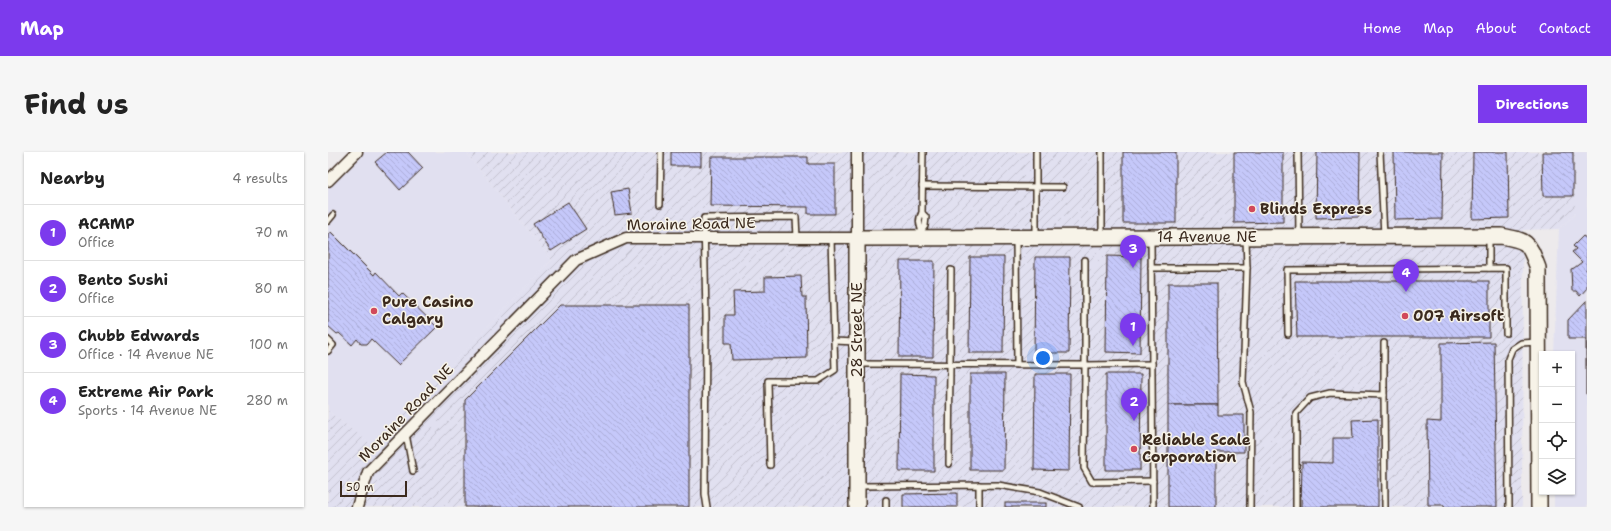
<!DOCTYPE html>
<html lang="en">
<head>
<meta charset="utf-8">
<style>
	:root { --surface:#fff; --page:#f6f6f6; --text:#222; --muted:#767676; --line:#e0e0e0; --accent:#7c3aed }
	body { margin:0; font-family:"Shantell Sans",sans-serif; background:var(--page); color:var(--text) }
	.controls { position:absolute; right:12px; bottom:12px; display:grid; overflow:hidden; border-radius:0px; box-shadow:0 1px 3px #0004 }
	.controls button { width:36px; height:36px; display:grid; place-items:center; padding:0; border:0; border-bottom:1px solid var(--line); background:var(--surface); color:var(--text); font:20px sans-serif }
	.scale { position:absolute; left:12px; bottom:10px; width:67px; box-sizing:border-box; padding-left:4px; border:2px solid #3b2a1e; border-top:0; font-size:11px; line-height:14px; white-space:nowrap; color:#3b2a1e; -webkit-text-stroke:3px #f7f3e8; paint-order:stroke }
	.you { position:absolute; left:715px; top:206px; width:14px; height:14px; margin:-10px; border:3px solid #fff; border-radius:50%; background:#1a73e8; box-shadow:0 0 0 6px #1a73e833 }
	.badge { display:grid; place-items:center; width:26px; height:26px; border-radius:50%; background:var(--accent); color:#fff; font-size:13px; font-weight:700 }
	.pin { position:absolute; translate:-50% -33px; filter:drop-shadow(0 1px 2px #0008) }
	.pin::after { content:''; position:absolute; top:21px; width:14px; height:12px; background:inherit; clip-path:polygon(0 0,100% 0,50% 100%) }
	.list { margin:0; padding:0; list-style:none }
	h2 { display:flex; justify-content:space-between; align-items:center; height:52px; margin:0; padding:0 16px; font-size:17px }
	h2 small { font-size:13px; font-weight:400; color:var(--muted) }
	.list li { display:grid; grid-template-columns:26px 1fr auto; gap:12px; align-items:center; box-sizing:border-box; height:56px; padding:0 16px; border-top:1px solid var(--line) }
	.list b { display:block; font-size:15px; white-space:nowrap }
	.list p { margin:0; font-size:13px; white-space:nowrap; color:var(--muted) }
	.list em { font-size:13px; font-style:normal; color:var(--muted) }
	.icon { flex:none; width:22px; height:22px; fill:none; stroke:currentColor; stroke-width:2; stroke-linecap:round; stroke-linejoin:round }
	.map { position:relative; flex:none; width:1259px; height:355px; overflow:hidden; border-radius:0px }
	header { display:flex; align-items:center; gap:24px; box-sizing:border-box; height:56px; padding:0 20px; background:var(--accent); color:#fff }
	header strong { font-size:19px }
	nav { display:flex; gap:22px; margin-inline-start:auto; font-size:14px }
	.intro { display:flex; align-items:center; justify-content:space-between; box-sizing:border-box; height:96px; padding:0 24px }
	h1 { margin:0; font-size:28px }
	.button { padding:10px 18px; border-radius:0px; background:var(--accent); color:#fff; font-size:14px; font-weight:700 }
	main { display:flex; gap:24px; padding:0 24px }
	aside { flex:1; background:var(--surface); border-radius:0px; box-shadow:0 1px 3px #0004 }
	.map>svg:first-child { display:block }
	.built { fill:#e1e0f0 }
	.industrial { fill:url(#industrial-furrows) }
	.building { fill:url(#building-back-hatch); stroke:#3b2a1e }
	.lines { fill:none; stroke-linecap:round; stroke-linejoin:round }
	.lane-casing { stroke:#3b2a1e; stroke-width:8 }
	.street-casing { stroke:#3b2a1e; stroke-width:13 }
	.secondary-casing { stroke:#3b2a1e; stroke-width:18 }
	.lane { stroke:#f7f3e8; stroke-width:5 }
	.street { stroke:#f7f3e8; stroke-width:10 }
	.secondary { stroke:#f7f3e8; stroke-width:15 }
	.poi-dot { fill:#d1495b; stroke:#f7f3e8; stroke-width:1.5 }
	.labels { text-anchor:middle; stroke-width:3; stroke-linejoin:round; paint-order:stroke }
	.poi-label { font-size:15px; font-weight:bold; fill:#3b2a1e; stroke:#f7f3e8; text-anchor:start }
	.street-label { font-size:15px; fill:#3b2a1e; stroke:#f7f3e8 }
</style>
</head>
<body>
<header>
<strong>Map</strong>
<nav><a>Home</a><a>Map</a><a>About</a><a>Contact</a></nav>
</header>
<div class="intro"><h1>Find us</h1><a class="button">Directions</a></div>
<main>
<aside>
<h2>Nearby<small>4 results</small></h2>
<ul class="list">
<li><span class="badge">1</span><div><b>ACAMP</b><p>Office</p></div><em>70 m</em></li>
<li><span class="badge">2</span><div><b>Bento Sushi</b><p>Office</p></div><em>80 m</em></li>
<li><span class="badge">3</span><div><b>Chubb Edwards</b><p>Office · 14 Avenue NE</p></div><em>100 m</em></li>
<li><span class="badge">4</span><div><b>Extreme Air Park</b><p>Sports · 14 Avenue NE</p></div><em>280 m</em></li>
</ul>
</aside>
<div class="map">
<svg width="1259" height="355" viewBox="0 0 1259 355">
	<defs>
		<pattern id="industrial-furrows" width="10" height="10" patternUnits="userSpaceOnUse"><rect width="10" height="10" fill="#e1e0f0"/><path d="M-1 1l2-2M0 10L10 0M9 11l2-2" fill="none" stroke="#c2c0cd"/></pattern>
		<pattern id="building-back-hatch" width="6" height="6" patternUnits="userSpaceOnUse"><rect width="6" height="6" fill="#c5c8fa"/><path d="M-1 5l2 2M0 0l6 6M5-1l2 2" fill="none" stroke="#aaacd6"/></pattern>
	</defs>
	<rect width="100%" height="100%" fill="#edeaec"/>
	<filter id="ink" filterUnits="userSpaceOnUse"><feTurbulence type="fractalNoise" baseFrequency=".025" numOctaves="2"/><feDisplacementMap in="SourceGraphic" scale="8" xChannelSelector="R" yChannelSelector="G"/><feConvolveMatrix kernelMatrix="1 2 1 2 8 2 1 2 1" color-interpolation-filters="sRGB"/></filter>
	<g filter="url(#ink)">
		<!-- built -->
		<g class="built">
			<polygon points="29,0 138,0 224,108 44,294 0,259 0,29"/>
			<polygon points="1247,0 1259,0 1259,355 1226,355 1226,340 1244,340 1244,202 1226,202 1231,77 1247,62"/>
		</g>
		<!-- industrial -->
		<polygon class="industrial" points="138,0 1247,0 1247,62 1231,77 1195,78 1194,355 0,355 0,259 44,293 224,108"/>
		<!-- building -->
		<g class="building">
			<polygon points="59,0 80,0 95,16 72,38 47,10"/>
			<rect x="343" y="0" width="30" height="14"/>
			<rect x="795" y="0" width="53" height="71"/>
			<polygon points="906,0 955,0 955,70 906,71"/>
			<polygon points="989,0 1032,0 1031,65 988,66"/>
			<polygon points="1066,0 1115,0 1114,67 1067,68"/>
			<polygon points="1145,0 1180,0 1181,66 1144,67"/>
			<polygon points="1214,0 1245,0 1245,44 1215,44"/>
			<polygon points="383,5 480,5 480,12 507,12 507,62 480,62 480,55 382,54"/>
			<polygon points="300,37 304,61 287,63 283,40"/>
			<polygon points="240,50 258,77 223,99 205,72"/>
			<polygon points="3,80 46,123 48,120 71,144 74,141 109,175 70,213 43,187 39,192 33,192 29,187 24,193 11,181 9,182 0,174 0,82"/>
			<polygon points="1255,84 1258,86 1259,85 1259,116 1258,118 1259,119 1259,136 1252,144 1248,139 1244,139 1243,117 1246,116 1254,110 1244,100 1248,97 1245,94"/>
			<polygon points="779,104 813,105 812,201 778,200"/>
			<polygon points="642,105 676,105 675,201 641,201"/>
			<polygon points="707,105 742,105 741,201 706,201"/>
			<polygon points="572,109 606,109 605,205 571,205"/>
			<polygon points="473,124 474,145 478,145 479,206 404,208 403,191 397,191 397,163 406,163 405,140 437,139 437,125"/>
			<polygon points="967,129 1161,129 1161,185 969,185"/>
			<polygon points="840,131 889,131 890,253 840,253"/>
			<polygon points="1259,148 1259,242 1258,242 1258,187 1240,187 1240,168"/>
			<polygon points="232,153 361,153 361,355 137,355 137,248"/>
			<polygon points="1166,190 1169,355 1116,355 1116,353 1100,353 1099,269 1113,270 1113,191"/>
			<polygon points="572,222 606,223 606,319 571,319"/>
			<polygon points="642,222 677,222 676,318 642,318"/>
			<polygon points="707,222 742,222 741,319 706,318"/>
			<polygon points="778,222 813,222 812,318 778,318"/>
			<polygon points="840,253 890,253 890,263 916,263 916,300 888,300 888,355 840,355"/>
			<polygon points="1050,267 1050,355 973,355 974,310 1005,311 1005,286 1025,286 1024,268"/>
			<polygon points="629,341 629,355 575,355 575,342"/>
			<rect x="677" y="351" width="41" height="4"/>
		</g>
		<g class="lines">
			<defs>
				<g id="lane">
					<path d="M595,0L594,61C588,70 594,76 595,85"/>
					<polyline points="708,0 708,85"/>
					<polyline points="774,0 774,84"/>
					<polyline points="970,0 971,84"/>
					<polyline points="1052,0 1056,84"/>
					<polyline points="594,34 735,35"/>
					<polyline points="332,52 333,0"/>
					<polyline points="594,61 598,65 597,74 594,78"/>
					<polyline points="0,69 5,63"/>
					<polyline points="1161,85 1161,116"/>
					<polyline points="503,86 506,189 528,190"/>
					<polyline points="823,86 825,355"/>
					<polyline points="918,87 919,116"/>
					<polyline points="688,88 689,213"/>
					<polyline points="757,108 757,213 824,212"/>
					<polyline points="823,116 919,116 915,230 923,260 922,355"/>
					<polyline points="960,182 959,118 1178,116 1178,181"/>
					<polyline points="0,188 5,193 0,199"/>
					<polyline points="530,212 757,213 756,316 764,330 825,329"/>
					<polyline points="1056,243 1056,191"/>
					<polyline points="78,282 85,319"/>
					<polyline points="621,312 623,118"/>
					<polyline points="442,313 440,229 490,229 507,218 506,189"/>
					<polyline points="531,334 670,333 712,340 751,355"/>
					<polyline points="379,355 377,342 378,165 376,66 468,65 469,86"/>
					<polyline points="558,355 558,348"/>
					<polyline points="651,355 651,333"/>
					<polyline points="968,355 968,261 982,246 1002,241 1056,243 1057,355"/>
					<polyline points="1181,355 1180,207 1184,197 1193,191 1210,190"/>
				</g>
				<g id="street">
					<polyline points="0,29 29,0"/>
					<polyline points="29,355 40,320 248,108 298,86 529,86 529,0"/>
				</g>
				<path id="secondary" d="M529,355V86L1173,84C1201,89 1200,90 1210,116L1211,355"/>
			</defs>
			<!-- lane casing -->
			<use href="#lane" class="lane-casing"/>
			<!-- street casing -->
			<use href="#street" class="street-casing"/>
			<!-- secondary casing -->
			<use href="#secondary" class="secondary-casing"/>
			<!-- lane -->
			<use href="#lane" class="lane"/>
			<!-- street -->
			<use href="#street" class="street"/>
			<!-- secondary -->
			<use href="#secondary" class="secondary"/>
		</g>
	</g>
	<!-- markers -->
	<g class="poi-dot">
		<circle cx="924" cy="57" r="4"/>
		<circle cx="46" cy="159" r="4"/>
		<circle cx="1077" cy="164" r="4"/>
		<circle cx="806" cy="297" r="4"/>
	</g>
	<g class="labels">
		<!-- poi labels -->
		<g class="poi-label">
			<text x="932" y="62">Blinds Express</text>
			<text x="54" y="155">Pure Casino<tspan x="54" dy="17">Calgary</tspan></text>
			<text x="1085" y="169">007 Airsoft</text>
			<text x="814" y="293">Reliable Scale<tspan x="814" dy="17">Corporation</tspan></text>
		</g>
		<!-- street labels -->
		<g class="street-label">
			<text transform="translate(363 72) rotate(-1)" y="5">Moraine Road NE</text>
			<text x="879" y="90">14 Avenue NE</text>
			<text transform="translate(529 178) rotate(-90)" y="5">28 Street NE</text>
			<text transform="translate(78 261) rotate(-46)" y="5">Moraine Road NE</text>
		</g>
	</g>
</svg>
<div class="controls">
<button>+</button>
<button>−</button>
<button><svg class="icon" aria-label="locate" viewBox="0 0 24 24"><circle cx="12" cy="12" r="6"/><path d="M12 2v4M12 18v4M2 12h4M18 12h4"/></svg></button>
<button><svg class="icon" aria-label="layers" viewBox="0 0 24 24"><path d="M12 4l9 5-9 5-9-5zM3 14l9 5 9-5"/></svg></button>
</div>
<div class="scale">50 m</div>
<div class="you"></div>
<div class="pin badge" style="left:805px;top:194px">1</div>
<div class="pin badge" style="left:806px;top:269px">2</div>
<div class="pin badge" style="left:805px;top:116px">3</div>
<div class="pin badge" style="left:1078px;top:140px">4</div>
</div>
</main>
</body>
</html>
